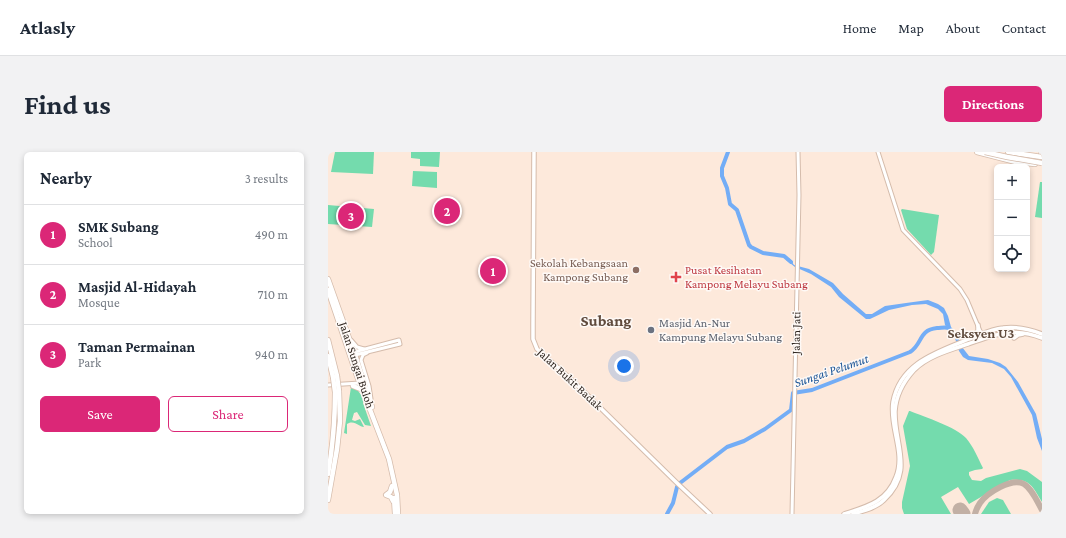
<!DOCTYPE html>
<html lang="en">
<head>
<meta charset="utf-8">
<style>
	:root { --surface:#fff; --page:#f2f2f3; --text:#1f2937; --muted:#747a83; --line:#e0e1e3; --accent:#db2777 }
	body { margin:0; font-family:"Crimson Pro",serif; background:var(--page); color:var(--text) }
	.controls { position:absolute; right:12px; top:12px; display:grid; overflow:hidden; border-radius:6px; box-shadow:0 2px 6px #0003 }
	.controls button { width:36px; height:36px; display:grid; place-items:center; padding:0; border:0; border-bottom:1px solid var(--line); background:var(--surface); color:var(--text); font:20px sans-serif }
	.you { position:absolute; left:296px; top:214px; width:14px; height:14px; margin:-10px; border:3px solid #fff; border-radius:50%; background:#1a73e8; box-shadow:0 0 0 6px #1a73e833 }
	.badge { display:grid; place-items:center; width:26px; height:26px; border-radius:50%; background:var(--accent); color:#fff; font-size:13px; font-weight:700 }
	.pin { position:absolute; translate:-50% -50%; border:2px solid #fff; box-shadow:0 1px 4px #0006 }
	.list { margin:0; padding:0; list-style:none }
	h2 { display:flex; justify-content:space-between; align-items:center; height:52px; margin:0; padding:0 16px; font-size:17px }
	h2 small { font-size:13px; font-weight:400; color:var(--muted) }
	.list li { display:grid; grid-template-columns:26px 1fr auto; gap:12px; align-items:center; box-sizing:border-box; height:60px; padding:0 16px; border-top:1px solid var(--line) }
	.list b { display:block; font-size:15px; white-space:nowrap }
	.list p { margin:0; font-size:13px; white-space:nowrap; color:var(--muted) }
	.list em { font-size:13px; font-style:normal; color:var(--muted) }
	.actions { display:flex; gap:8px; padding:12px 16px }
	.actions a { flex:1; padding:9px 0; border:1px solid var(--accent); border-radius:6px; text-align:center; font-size:14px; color:var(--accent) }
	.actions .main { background:var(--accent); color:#fff }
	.icon { flex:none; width:22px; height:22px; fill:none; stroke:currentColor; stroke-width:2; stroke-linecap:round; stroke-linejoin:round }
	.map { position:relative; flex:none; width:714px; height:362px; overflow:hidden; border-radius:6px }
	header { display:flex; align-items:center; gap:24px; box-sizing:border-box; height:56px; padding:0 20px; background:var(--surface); border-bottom:1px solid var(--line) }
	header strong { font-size:19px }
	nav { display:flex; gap:22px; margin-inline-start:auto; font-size:14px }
	.intro { display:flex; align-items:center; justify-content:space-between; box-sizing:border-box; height:96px; padding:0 24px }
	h1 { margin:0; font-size:28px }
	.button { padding:10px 18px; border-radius:6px; background:var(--accent); color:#fff; font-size:14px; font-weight:700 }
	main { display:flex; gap:24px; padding:0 24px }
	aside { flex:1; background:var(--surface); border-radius:6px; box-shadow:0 2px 6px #0003 }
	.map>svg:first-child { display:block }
	.green { fill:#74dbad }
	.water { fill:#73adf6 }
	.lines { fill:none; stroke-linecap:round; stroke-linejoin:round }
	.river { stroke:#73adf6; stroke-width:4 }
	.taxiway { stroke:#c2b0a5; stroke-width:6 }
	.runway { stroke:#c2b0a5; stroke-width:15 }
	.minor-casing { stroke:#d5bcac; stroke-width:5 }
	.major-casing { stroke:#d5bcac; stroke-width:5.5 }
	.highway-casing { stroke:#d5bcac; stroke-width:6 }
	.minor { stroke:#fff; stroke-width:3 }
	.major { stroke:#fff; stroke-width:3.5 }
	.highway { stroke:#fff; stroke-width:4.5 }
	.highway-bridge-casing { stroke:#d5bcac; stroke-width:6; stroke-linecap:butt }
	.highway-bridge { stroke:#fff; stroke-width:4.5 }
	.education-dot { fill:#8d6e63; stroke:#fef9f6; stroke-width:1.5 }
	.health-dot { fill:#e0444e; stroke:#fef9f6; stroke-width:1.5 }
	.worship-dot { fill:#6b7280; stroke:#fef9f6; stroke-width:1.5 }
	.labels { text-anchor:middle; stroke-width:3; stroke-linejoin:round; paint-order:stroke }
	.education-label { font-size:12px; fill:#785e54; stroke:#fef9f6; text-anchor:end }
	.health-label { font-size:12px; fill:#be3a42; stroke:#fef9f6; text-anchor:start }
	.worship-label { font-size:12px; fill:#5b616d; stroke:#fef9f6; text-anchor:start }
	.street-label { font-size:12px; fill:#302721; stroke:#fef9f6 }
	.water-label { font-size:13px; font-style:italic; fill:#1d5697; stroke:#fef9f6 }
	.quarter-label { font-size:14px; font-weight:bold; fill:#604b3d; stroke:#fef9f6 }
	.district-label { font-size:16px; font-weight:bold; fill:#604b3d; stroke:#fef9f6 }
</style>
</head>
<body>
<header>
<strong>Atlasly</strong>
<nav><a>Home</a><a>Map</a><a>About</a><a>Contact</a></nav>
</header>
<div class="intro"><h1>Find us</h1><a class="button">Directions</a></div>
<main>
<aside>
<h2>Nearby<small>3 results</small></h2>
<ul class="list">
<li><span class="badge">1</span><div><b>SMK Subang</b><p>School</p></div><em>490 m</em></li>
<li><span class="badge">2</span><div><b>Masjid Al-Hidayah</b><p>Mosque</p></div><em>710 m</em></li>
<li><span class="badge">3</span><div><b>Taman Permainan</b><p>Park</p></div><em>940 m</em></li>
</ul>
<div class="actions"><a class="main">Save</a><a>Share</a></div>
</aside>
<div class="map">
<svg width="714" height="362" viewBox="0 0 714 362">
	<rect width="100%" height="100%" fill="#fde9db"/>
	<!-- green -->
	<g class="green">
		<polygon points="7,0 46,0 45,22 3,20"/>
		<polygon points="83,0 112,0 111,15 92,14 92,7 83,6"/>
		<polygon points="85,19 109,20 109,36 84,34"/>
		<polygon points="712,30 714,30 714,66 707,65"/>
		<polygon points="0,53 46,57 44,75 0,72"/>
		<polygon points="574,57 611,63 606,100 603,103 579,77 573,58"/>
		<path d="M23,235L28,236L36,247L35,251L43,274L37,273L29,260L26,261L24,268L27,269L32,267L36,275C31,275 28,269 21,271L19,272V282L16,281Z"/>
		<path d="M581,259H582C597,265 628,275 638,286C645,294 650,306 655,316L654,317L647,318L641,320V323L644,328L653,329L658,326L692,317L699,319L714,330V350C705,335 702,326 682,328L641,352L630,335L613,345L623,362H576L574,356V350L582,314L575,274Z"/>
		<polygon points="669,346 675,348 683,362 653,362 661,350"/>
	</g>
	<!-- water -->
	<polygon class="water" points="461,106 466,113 481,117 505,131 515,142 538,162 544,162 557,154 578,151 600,148 610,152 616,156 620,164 623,175 629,182 634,195 641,204 660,207 672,211 678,215 690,230 708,262 714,287 714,299 709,286 704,263 683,225 676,217 664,211 640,208 635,205 631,199 627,186 617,173 615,162 610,157 598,152 584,153 561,158 542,167 538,167 511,145 503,135 483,122 467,115 458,108"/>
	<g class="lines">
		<!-- river -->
		<g class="river">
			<polyline points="400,0 394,16 394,24 399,36 402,52 409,58 421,93 423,95 435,101 456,104 463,110"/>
			<path d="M339,362L345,351L349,335L352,331L399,295L416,289L437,277L463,258L465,241L484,238L582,200C595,192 590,178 609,176C613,176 617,175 621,176"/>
		</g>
		<!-- taxiway -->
		<path class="taxiway" d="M647,362C648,358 650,354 652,351C659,341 684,325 696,332C704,337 709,349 714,358"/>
		<!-- runway -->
		<polyline class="runway" points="632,358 635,362"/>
		<defs>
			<g id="minor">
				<polyline points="550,0 575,78 632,137 639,148 655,186"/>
				<polyline points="23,188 29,195 36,197"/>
				<polyline points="39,201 35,203 33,208 41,234 43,247"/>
				<polyline points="26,203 26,200 71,188 72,192 27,203 26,202"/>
				<polyline points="0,233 32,231"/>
				<polyline points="464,362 471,43 470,0"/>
			</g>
			<g id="major">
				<polyline points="206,0 205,171 205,187 209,197 245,229 350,332 382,362"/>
				<polyline points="681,181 686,186 690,183 695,182"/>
				<polyline points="644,185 650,179 650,173"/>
				<path d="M516,362C538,355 559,350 568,325C578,301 561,275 565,250C572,211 609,200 641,187C652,183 663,177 675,176C689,174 701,177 714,182"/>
				<path d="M525,362C535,359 548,356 556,348C587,319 566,293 567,259C568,244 576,229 586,218C600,204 622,198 640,192C668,182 686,175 714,186"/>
			</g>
			<g id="highway">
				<polyline points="649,0 688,10 707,12"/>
				<polyline points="680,0 714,5"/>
				<polyline points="713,0 714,0"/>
				<polyline points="0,127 27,203 44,255"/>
				<polyline points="0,138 29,224 61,307 69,343 70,362"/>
				<polyline points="0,188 9,224"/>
				<polyline points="0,204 5,225"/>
				<polyline points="25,234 35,238"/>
				<path d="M0,322C5,293 7,269 7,240"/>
				<polyline points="64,334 62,340 58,343 63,345 65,349"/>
				<polyline points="66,346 67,362"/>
				<polyline points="0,348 9,297 12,269 11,239"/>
			</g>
		</defs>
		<!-- minor casing -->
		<use href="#minor" class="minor-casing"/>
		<!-- major casing -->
		<use href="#major" class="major-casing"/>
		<!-- highway casing -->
		<use href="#highway" class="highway-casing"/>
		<!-- minor -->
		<use href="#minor" class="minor"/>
		<!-- major -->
		<use href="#major" class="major"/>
		<!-- highway -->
		<use href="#highway" class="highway"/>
		<defs>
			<g id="highway-bridge">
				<polyline points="657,0 679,5 714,11"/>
				<polyline points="9,224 11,239"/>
				<polyline points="5,225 7,240"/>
			</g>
		</defs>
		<!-- highway-bridge casing -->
		<use href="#highway-bridge" class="highway-bridge-casing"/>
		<!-- highway-bridge -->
		<use href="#highway-bridge" class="highway-bridge"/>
	</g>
	<!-- markers -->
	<circle class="education-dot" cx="308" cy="118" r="4"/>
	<path class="health-dot" d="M346 119h4v4h4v4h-4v4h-4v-4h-4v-4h4z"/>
	<circle class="worship-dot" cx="323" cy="178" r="4"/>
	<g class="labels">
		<!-- education labels -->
		<g class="education-label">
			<text x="300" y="115">Sekolah Kebangsaan<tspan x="300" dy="14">Kampong Subang</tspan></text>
		</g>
		<!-- health labels -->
		<g class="health-label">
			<text x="357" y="122">Pusat Kesihatan<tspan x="357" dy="14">Kampong Melayu Subang</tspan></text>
		</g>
		<!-- worship labels -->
		<g class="worship-label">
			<text x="331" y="175">Masjid An-Nur<tspan x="331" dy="14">Kampung Melayu Subang</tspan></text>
		</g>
		<!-- street labels -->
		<g class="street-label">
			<text transform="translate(468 181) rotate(-89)" y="4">Jalan Jati</text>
			<text transform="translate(29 213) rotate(72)" y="4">Jalan Sungai Buloh</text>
			<text transform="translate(242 227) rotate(43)" y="4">Jalan Bukit Badak</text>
		</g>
		<!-- water labels -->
		<g class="water-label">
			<text transform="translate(503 218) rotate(-19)" y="5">Sungai Pelumut</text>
		</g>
		<!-- quarter labels -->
		<g class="quarter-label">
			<text x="653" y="186">Seksyen U3</text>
		</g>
		<!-- district labels -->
		<g class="district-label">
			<text x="278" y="174">Subang</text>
		</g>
	</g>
</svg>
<div class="controls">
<button>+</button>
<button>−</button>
<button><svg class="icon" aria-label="locate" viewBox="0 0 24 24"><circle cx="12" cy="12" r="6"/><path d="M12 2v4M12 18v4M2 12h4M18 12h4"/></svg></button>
</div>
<div class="you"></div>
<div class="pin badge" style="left:165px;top:119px">1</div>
<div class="pin badge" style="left:119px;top:59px">2</div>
<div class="pin badge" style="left:23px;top:64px">3</div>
</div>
</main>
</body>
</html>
